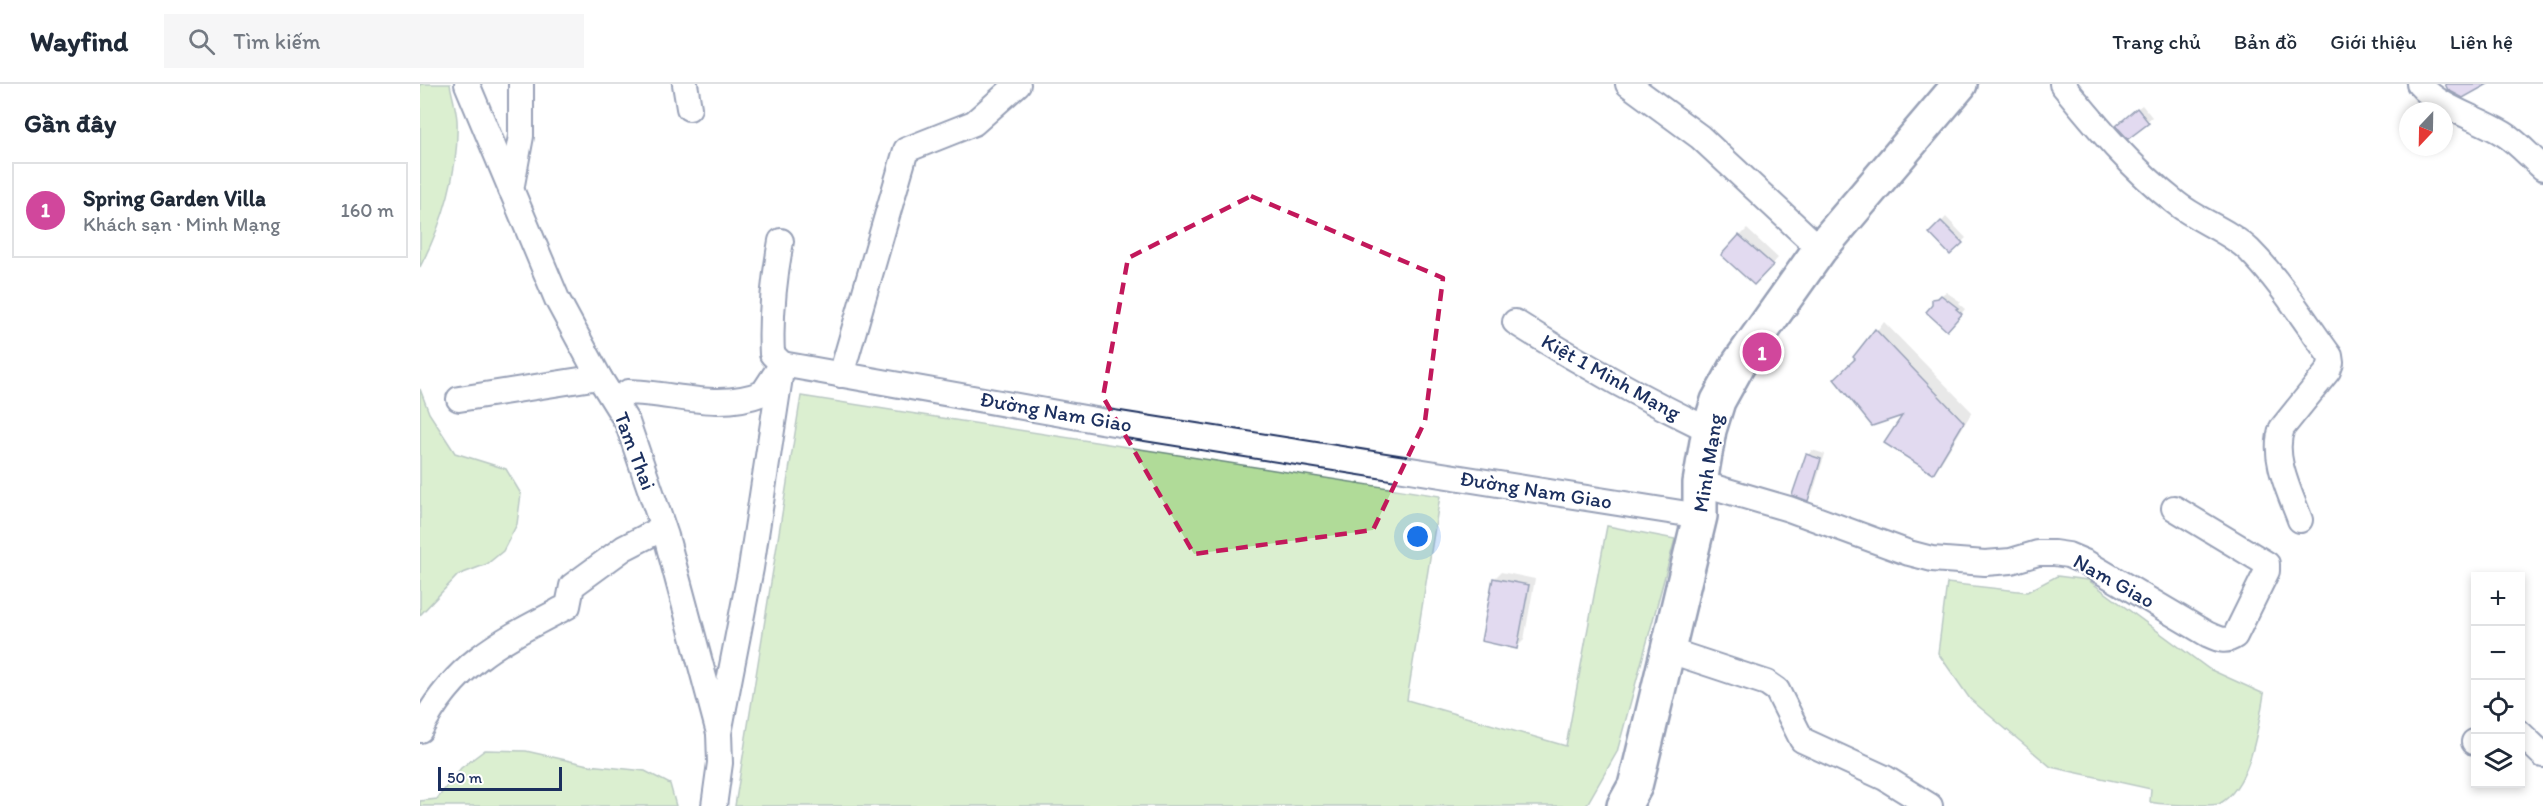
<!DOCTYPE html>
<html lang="vi">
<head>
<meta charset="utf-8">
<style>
	:root { --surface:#fff; --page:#f6f6f7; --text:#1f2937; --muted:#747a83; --line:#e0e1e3; --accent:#d93025 }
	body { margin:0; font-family:Itim,sans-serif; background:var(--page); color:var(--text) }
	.controls { position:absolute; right:18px; bottom:18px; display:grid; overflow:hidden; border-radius:0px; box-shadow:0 3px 9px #0003 }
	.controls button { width:54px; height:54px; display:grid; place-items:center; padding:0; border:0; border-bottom:2px solid var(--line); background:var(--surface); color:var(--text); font:30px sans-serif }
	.compass { position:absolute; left:1979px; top:18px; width:54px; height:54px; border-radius:50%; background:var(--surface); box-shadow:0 3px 9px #0003; rotate:202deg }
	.scale { position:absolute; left:18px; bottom:15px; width:124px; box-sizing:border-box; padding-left:6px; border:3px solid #1b2f5e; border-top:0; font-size:16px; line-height:21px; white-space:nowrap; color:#1b2f5e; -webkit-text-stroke:4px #fff; paint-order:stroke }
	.you { position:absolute; left:998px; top:453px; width:21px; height:21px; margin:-15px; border:4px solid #fff; border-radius:50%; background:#1a73e8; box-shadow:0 0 0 9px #1a73e833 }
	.badge { display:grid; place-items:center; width:39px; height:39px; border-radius:50%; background:var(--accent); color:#fff; font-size:20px; font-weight:700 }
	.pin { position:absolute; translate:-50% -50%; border:3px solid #fff; box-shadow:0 2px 6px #0006 }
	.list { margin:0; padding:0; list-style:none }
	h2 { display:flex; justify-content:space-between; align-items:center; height:78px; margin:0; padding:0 24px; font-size:26px }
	h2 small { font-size:20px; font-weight:400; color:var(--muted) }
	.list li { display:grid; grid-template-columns:39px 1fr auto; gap:18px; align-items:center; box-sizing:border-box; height:96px; margin:0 12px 12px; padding:0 12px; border:2px solid var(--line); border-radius:0px }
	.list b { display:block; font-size:22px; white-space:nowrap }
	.list p { margin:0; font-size:20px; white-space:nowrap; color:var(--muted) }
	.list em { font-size:20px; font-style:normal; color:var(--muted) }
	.icon { flex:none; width:33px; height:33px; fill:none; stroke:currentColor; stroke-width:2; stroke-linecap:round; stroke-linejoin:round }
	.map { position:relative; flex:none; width:2123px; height:722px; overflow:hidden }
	header { display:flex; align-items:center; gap:36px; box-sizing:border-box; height:84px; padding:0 30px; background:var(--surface); border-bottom:2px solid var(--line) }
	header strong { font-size:28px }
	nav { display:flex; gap:33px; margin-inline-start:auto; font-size:21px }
	.search { width:420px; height:54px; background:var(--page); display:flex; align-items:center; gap:15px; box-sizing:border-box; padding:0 21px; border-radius:0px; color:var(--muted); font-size:22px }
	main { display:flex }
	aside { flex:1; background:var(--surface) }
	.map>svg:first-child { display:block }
	.green { fill:#b0db98; stroke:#66857b; stroke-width:1.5 }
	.shadow { fill:#0003 }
	.building { fill:#beaddd; stroke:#1b2f5e; stroke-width:1.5 }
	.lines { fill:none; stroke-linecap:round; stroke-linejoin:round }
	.minor-casing { stroke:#1b2f5e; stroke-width:28 }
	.highway-casing { stroke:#1b2f5e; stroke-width:38 }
	.minor { stroke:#fff; stroke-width:24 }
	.highway { stroke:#fff; stroke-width:33 }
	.marked { fill:none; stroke:#c2185b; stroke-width:4.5; stroke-dasharray:12 8; stroke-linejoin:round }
	.labels { text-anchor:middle; stroke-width:4.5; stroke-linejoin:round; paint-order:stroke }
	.street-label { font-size:21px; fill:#1b2f5e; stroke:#fff }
</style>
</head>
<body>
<header>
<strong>Wayfind</strong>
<div class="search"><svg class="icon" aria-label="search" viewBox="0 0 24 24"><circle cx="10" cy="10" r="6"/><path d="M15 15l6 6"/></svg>Tìm kiếm</div>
<nav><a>Trang chủ</a><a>Bản đồ</a><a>Giới thiệu</a><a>Liên hệ</a></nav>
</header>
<main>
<aside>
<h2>Gần đây<small></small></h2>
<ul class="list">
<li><span class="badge" style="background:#d1479c">1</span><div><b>Spring Garden Villa</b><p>Khách sạn · Minh Mạng</p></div><em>160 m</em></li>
</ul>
</aside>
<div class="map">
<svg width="2123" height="722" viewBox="0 0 2123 722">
	<rect width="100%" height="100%" fill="#fff"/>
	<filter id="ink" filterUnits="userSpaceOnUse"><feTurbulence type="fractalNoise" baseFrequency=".0167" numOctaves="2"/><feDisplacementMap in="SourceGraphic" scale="12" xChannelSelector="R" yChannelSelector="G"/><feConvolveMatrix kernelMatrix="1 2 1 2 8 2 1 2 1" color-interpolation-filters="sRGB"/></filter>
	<g filter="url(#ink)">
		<!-- green -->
		<g class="green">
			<path d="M0,0H30C32,12 36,24 37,36C39,87 23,139 0,183Z"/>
			<polygon points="0,305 9,329 35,369 86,385 101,410 97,440 83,467 67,480 38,491 0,531"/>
			<polygon points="381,312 1020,412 987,616 1146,662 1187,442 1255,455 1197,668 1166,722 315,722"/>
			<path d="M1637,492L1668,496L1789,585L1844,610C1838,644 1831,702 1799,720C1790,722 1742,721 1730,718L1731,705L1631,683L1550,615L1518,569L1527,499L1607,508Z"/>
			<polygon points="65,666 106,667 168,681 225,687 250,700 256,722 0,722 0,717 17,715 41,684"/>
		</g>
		<!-- shadow -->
		<g class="shadow">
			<polygon points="1722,21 1732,33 1708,53 1702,37"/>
			<polygon points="1526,133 1546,154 1530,169 1511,149"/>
			<polygon points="1327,145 1358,174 1341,193 1320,152"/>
			<polygon points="1526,208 1541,218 1539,220 1545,225 1532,241 1513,222 1513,216"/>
			<polygon points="1464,238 1552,328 1521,379 1513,388 1485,329 1437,275"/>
			<polygon points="1392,366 1405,370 1392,411 1387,415 1388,371"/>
			<polygon points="1081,488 1115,495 1104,556 1097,563 1074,495"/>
		</g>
		<!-- building -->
		<g class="building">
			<polygon points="2025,0 2068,0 2043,14 2028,6"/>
			<polygon points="1717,24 1729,39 1708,55 1696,42"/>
			<polygon points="1521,137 1543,159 1530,171 1509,149"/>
			<polygon points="1319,151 1353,181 1334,201 1301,171"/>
			<polygon points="1521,211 1538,224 1536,225 1542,230 1527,247 1506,228 1512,221 1512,215 1518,214"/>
			<polygon points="1455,245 1544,338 1513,390 1464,359 1482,332 1452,342 1414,295 1435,275 1433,273"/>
			<polygon points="1386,370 1401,375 1388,417 1372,411"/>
			<polygon points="1073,494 1109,501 1097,565 1061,557"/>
		</g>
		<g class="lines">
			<defs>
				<g id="minor">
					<polyline points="47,0 137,215 179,293 207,338 246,452 299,649 300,679 294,722"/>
					<polyline points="265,0 269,24"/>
					<polyline points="1208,0 1280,53 1400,165"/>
					<path d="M1642,0C1677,43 1712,85 1756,119C1778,137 1808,146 1829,166C1860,197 1884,236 1910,272L1911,279L1908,287L1862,344C1851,372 1870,409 1880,436"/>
					<path d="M1999,0C2022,26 2055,32 2084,50C2099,59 2110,73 2123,84"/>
					<polyline points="91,106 101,52 101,0"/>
					<path d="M1095,238C1158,278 1222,314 1289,346"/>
					<polyline points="421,291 486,66 554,39 598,0"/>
					<polyline points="39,315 179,293"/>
					<path d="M196,317L208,308C254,309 298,327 343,309L362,280L352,270C350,232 354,195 361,157"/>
					<path d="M1280,399L1369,425L1489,469L1512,475L1565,479L1591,477L1618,469H1634L1648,471L1667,479L1787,550C1798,555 1805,559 1815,552L1847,487V480L1754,424"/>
					<polyline points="1247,566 1347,599 1357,606 1382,656 1465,694 1510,722"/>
					<path d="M0,646C36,577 83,556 148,522L152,502L204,464L243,444"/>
					<polyline points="299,649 331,484 362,280 681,337 1280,432"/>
					<polyline points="2100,649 2123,671"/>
					<polyline points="2054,658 2056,657"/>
				</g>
				<polyline id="highway" points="1204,722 1215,702 1221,678 1280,432 1280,399 1289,346 1298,317 1319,279 1400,165 1540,0"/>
			</defs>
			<!-- minor casing -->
			<use href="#minor" class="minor-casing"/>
			<!-- highway casing -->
			<use href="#highway" class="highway-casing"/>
			<!-- minor -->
			<use href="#minor" class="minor"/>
			<!-- highway -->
			<use href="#highway" class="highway"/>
		</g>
	</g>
	<!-- marked area -->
	<path d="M0 0H2123V722H0ZM831,112L1023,194L1005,337L953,446L774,470L683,313L708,174Z" fill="#fff" fill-opacity=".55" fill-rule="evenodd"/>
	<path class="marked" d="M831,112L1023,194L1005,337L953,446L774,470L683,313L708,174Z"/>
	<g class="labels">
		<!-- street labels -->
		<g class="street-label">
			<text transform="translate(1191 293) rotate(29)" y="7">Kiệt 1 Minh Mạng</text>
			<text transform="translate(636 328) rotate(10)" y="7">Đường Nam Giao</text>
			<text transform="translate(215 367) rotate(69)" y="7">Tam Thai</text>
			<text transform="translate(1288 379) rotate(-81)" y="7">Minh Mạng</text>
			<text transform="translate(1116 406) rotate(9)" y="7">Đường Nam Giao</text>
			<text transform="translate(1694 497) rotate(29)" y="7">Nam Giao</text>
		</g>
	</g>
</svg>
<div class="controls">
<button>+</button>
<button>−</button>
<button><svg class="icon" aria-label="locate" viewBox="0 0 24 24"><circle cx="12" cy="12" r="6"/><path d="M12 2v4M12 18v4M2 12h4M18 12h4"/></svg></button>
<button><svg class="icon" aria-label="layers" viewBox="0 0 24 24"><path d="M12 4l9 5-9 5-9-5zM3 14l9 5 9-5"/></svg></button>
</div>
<svg class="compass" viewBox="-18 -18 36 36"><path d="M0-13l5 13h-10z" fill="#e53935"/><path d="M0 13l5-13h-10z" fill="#747a83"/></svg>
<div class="scale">50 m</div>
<div class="you"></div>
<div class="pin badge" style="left:1342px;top:268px;background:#d1479c">1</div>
</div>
</main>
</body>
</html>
